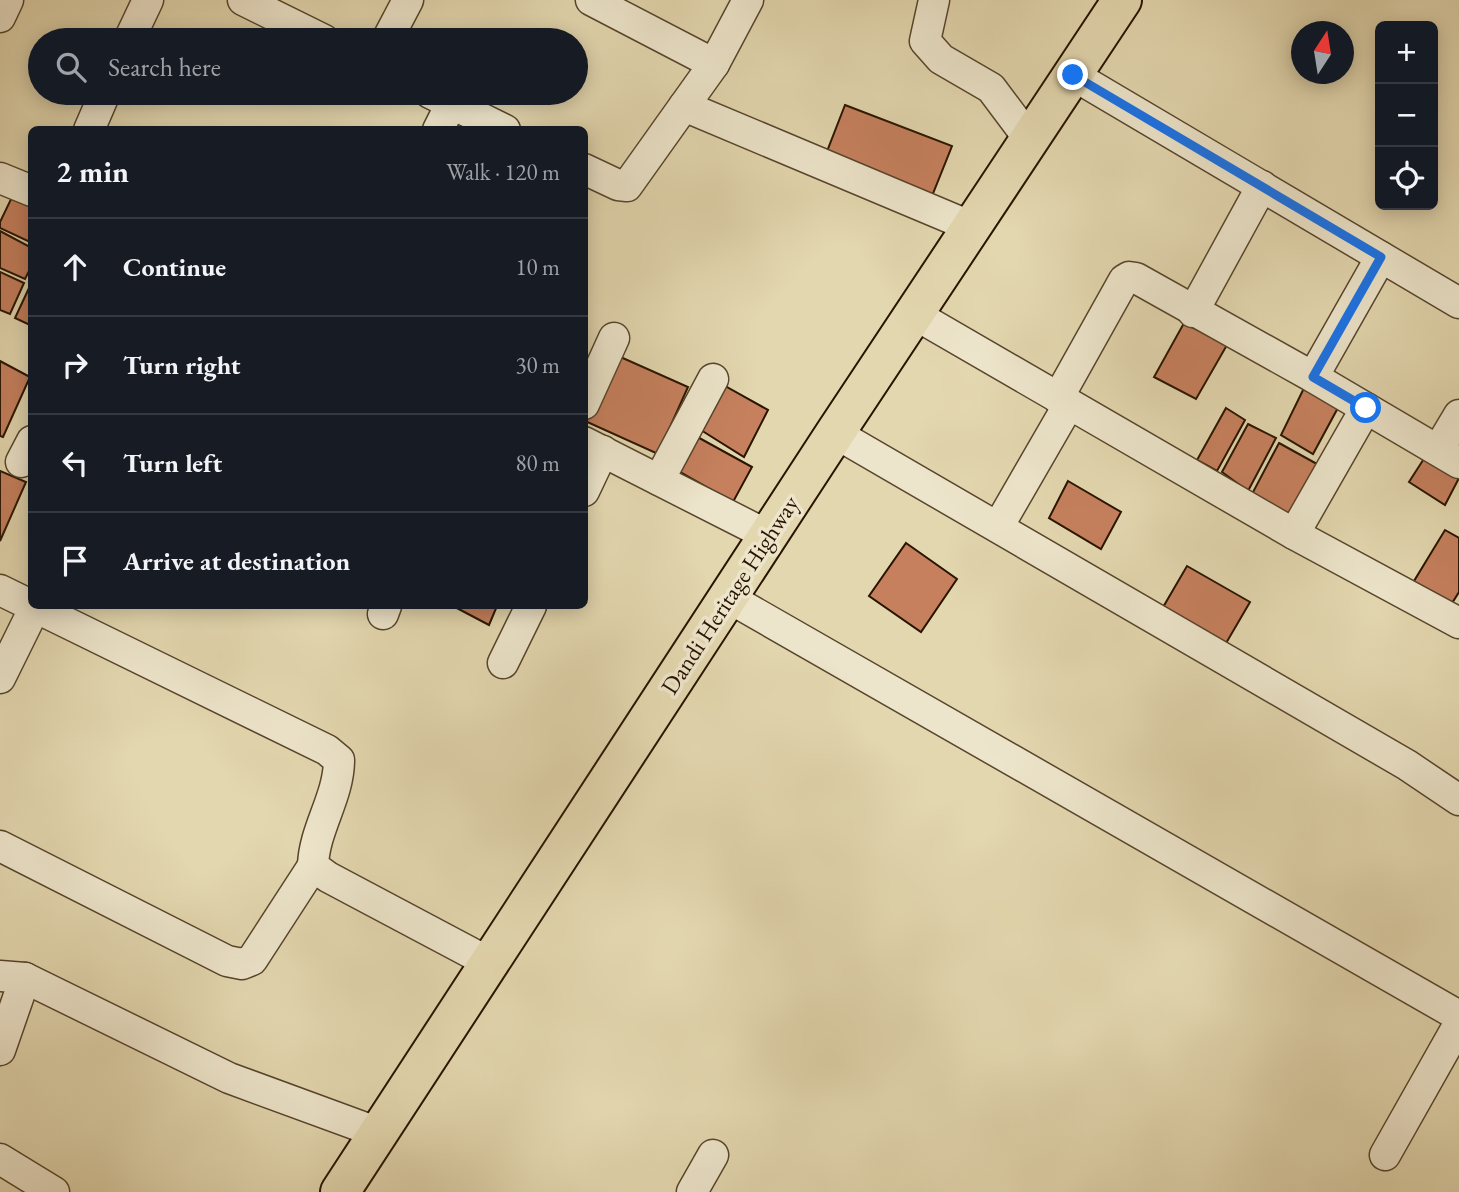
<!DOCTYPE html>
<html lang="en">
<head>
<meta charset="utf-8">
<style>
	:root { --surface:#171b24; --page:#20242c; --text:#f1f3f6; --muted:#9ea1a6; --line:#363941 }
	body { margin:0; font-family:"EB Garamond",serif; background:var(--page); color:var(--text) }
	.controls { position:absolute; right:21px; top:21px; display:grid; overflow:hidden; border-radius:10px; box-shadow:0 4px 18px #0003 }
	.controls button { width:63px; height:63px; display:grid; place-items:center; padding:0; border:0; border-bottom:2px solid var(--line); background:var(--surface); color:var(--text); font:35px sans-serif }
	.compass { position:absolute; left:1291px; top:21px; width:63px; height:63px; border-radius:50%; background:var(--surface); box-shadow:0 4px 18px #0003; rotate:12deg }
	.stop { position:absolute; width:21px; height:21px; margin:-16px; border:5px solid #1a73e8; border-radius:50%; background:#fff }
	.stop.end { background:#1a73e8; border-color:#fff; box-shadow:0 2px 7px #0008 }
	.list { margin:0; padding:0; list-style:none }
	h2 { display:flex; justify-content:space-between; align-items:center; height:91px; margin:0; padding:0 28px; font-size:30px }
	h2 small { font-size:23px; font-weight:400; color:var(--muted) }
	.list li { display:grid; grid-template-columns:46px 1fr auto; gap:21px; align-items:center; box-sizing:border-box; height:98px; padding:0 28px; border-top:2px solid var(--line) }
	.list b { display:block; font-size:26px; white-space:nowrap }
	.list em { font-size:23px; font-style:normal; color:var(--muted) }
	.icon { flex:none; width:38px; height:38px; fill:none; stroke:currentColor; stroke-width:2; stroke-linecap:round; stroke-linejoin:round }
	.map { position:relative; flex:none; width:1459px; height:1192px; overflow:hidden }
	.search { position:absolute; background:var(--surface); box-shadow:0 4px 18px #0003; left:28px; top:28px; width:560px; height:77px; display:flex; align-items:center; gap:18px; box-sizing:border-box; padding:0 24px; border-radius:38px; color:var(--muted); font-size:26px }
	.panel { position:absolute; background:var(--surface); box-shadow:0 4px 18px #0003; left:28px; top:126px; width:560px; height:483px; border-radius:10px }
	.map>svg:first-child { display:block }
	.building { fill:#c6805e; stroke:#281400; stroke-width:2 }
	.lines { fill:none; stroke-linecap:round; stroke-linejoin:round }
	.street-casing { stroke:#57452c; stroke-width:33 }
	.highway-casing { stroke:#281400; stroke-width:42 }
	.street { stroke:#ede5cb; stroke-width:30 }
	.highway { stroke:#e3d7af; stroke-width:38 }
	.route { stroke:#1a73e8; stroke-width:9 }
	.labels { text-anchor:middle; stroke-width:7; stroke-linejoin:round; paint-order:stroke }
	.street-label { font-size:24px; fill:#281400; stroke:#ede5cb }
</style>
</head>
<body>
<div class="map">
<svg width="1459" height="1192" viewBox="0 0 1459 1192">
	<rect width="100%" height="100%" fill="#e3d7af"/>
	<filter id="stains"><feTurbulence type="fractalNoise" baseFrequency=".00286" numOctaves="4"/><feColorMatrix values="0 0 0 0 .2 0 0 0 0 .09 0 0 0 0 .02 0 0 0 .5 -.17"/></filter>
	<radialGradient id="worn" r=".72"><stop offset=".6" stop-color="#630" stop-opacity="0"/><stop offset="1" stop-color="#630" stop-opacity=".3"/></radialGradient>
	<!-- building -->
	<g class="building">
		<polygon points="845,105 952,146 932,196 826,154"/>
		<polygon points="13,195 32,203 32,243 0,228 0,222"/>
		<polygon points="0,231 32,248 32,265 25,279 0,268"/>
		<polygon points="0,272 24,283 10,314 0,310"/>
		<polygon points="29,288 32,290 32,326 15,318"/>
		<polygon points="1184,323 1227,345 1196,399 1154,377"/>
		<polygon points="616,355 688,387 658,454 585,421"/>
		<polygon points="0,361 30,377 3,437 0,436"/>
		<polygon points="718,382 768,410 744,457 696,427"/>
		<polygon points="1306,384 1340,404 1313,454 1281,435"/>
		<polygon points="1226,408 1245,420 1217,471 1197,460"/>
		<polygon points="1248,424 1276,438 1248,491 1222,472"/>
		<polygon points="692,434 752,467 733,502 675,469"/>
		<polygon points="1279,443 1317,464 1288,515 1252,494"/>
		<polygon points="1425,457 1459,478 1445,505 1409,482"/>
		<polygon points="0,471 26,482 0,541"/>
		<polygon points="1068,481 1121,512 1101,549 1049,518"/>
		<polygon points="1445,530 1459,538 1459,592 1449,608 1411,586"/>
		<polygon points="906,543 957,579 921,632 869,596"/>
		<polygon points="1187,566 1250,602 1225,645 1162,609"/>
		<polygon points="453,606 497,606 489,625"/>
	</g>
	<g class="lines">
		<defs>
			<g id="street">
				<polyline points="243,0 324,40"/>
				<polyline points="591,0 714,64 684,106 972,227"/>
				<polyline points="934,0 925,41 941,59 991,88 1030,140"/>
				<polyline points="0,17 8,0"/>
				<polyline points="129,40 148,0"/>
				<polyline points="387,40 408,0"/>
				<polyline points="714,64 748,0"/>
				<polyline points="1073,75 1459,303"/>
				<polyline points="430,93 505,130"/>
				<polyline points="89,130 105,93"/>
				<polyline points="438,130 451,104"/>
				<polyline points="584,169 618,185 627,186 684,106"/>
				<polyline points="0,178 32,191"/>
				<polyline points="1193,312 1262,186"/>
				<polyline points="914,314 1294,534 1459,623"/>
				<polyline points="1313,377 1381,257"/>
				<polyline points="1058,398 1124,280 1129,277 1136,278 1313,377 1459,463"/>
				<polyline points="584,404 614,338"/>
				<polyline points="835,433 1407,765 1459,800"/>
				<polyline points="584,442 769,536"/>
				<polyline points="1438,450 1459,415"/>
				<polyline points="21,462 32,441"/>
				<polyline points="659,480 713,379"/>
				<polyline points="584,491 603,451"/>
				<polyline points="998,527 1069,404"/>
				<polyline points="1294,534 1366,408"/>
				<path d="M0,590L327,750L339,760C339,797 314,829 313,866L328,877L490,963"/>
				<polyline points="729,598 1459,1016"/>
				<polyline points="383,614 386,606"/>
				<polyline points="503,663 531,606"/>
				<polyline points="0,678 35,607"/>
				<polyline points="0,846 227,961 242,964 252,960 313,866"/>
				<polyline points="0,976 25,978 229,1078 379,1133"/>
				<polyline points="0,1050 25,978"/>
				<polyline points="1385,1155 1459,1024"/>
				<polyline points="0,1159 54,1192"/>
				<polyline points="692,1192 713,1155"/>
			</g>
			<polyline id="highway" points="340,1192 835,433 1122,0"/>
		</defs>
		<!-- street casing -->
		<use href="#street" class="street-casing"/>
		<!-- highway casing -->
		<use href="#highway" class="highway-casing"/>
		<!-- street -->
		<use href="#street" class="street"/>
		<!-- highway -->
		<use href="#highway" class="highway"/>
	</g>
	<g class="lines">
		<!-- route -->
		<polyline class="route" points="1073,75 1381,257 1313,377 1366,408"/>
	</g>
	<g class="labels">
		<!-- street labels -->
		<g class="street-label">
			<text transform="translate(730 595) rotate(-57)" y="8">Dandi Heritage Highway</text>
		</g>
	</g>
	<rect width="100%" height="100%" filter="url(#stains)"/>
	<rect width="100%" height="100%" fill="url(#worn)"/>
</svg>
<div class="controls">
<button>+</button>
<button>−</button>
<button><svg class="icon" aria-label="locate" viewBox="0 0 24 24"><circle cx="12" cy="12" r="6"/><path d="M12 2v4M12 18v4M2 12h4M18 12h4"/></svg></button>
</div>
<svg class="compass" viewBox="-18 -18 36 36"><path d="M0-13l5 13h-10z" fill="#e53935"/><path d="M0 13l5-13h-10z" fill="#9ea1a6"/></svg>
<div class="stop" style="left:1366px;top:408px"></div>
<div class="stop end" style="left:1073px;top:75px"></div>
<div class="search"><svg class="icon" aria-label="search" viewBox="0 0 24 24"><circle cx="10" cy="10" r="6"/><path d="M15 15l6 6"/></svg>Search here</div>
<section class="panel">
<h2>2 min<small>Walk · 120 m</small></h2>
<ul class="list">
<li><svg class="icon" aria-label="ahead" viewBox="0 0 24 24"><path d="M12 20V5M6 11l6-6 6 6"/></svg><div><b>Continue</b></div><em>10 m</em></li>
<li><svg class="icon" aria-label="right" viewBox="0 0 24 24"><path d="M7 20v-9h11M14 6l5 5-5 5"/></svg><div><b>Turn right</b></div><em>30 m</em></li>
<li><svg class="icon" aria-label="left" viewBox="0 0 24 24"><path d="M17 20v-9H6M10 6l-5 5 5 5"/></svg><div><b>Turn left</b></div><em>80 m</em></li>
<li><svg class="icon" aria-label="arrive" viewBox="0 0 24 24"><path d="M6 21V4h12l-3 4 3 4H6"/></svg><div><b>Arrive at destination</b></div></li>
</ul>
</section>
</div>
</body>
</html>
